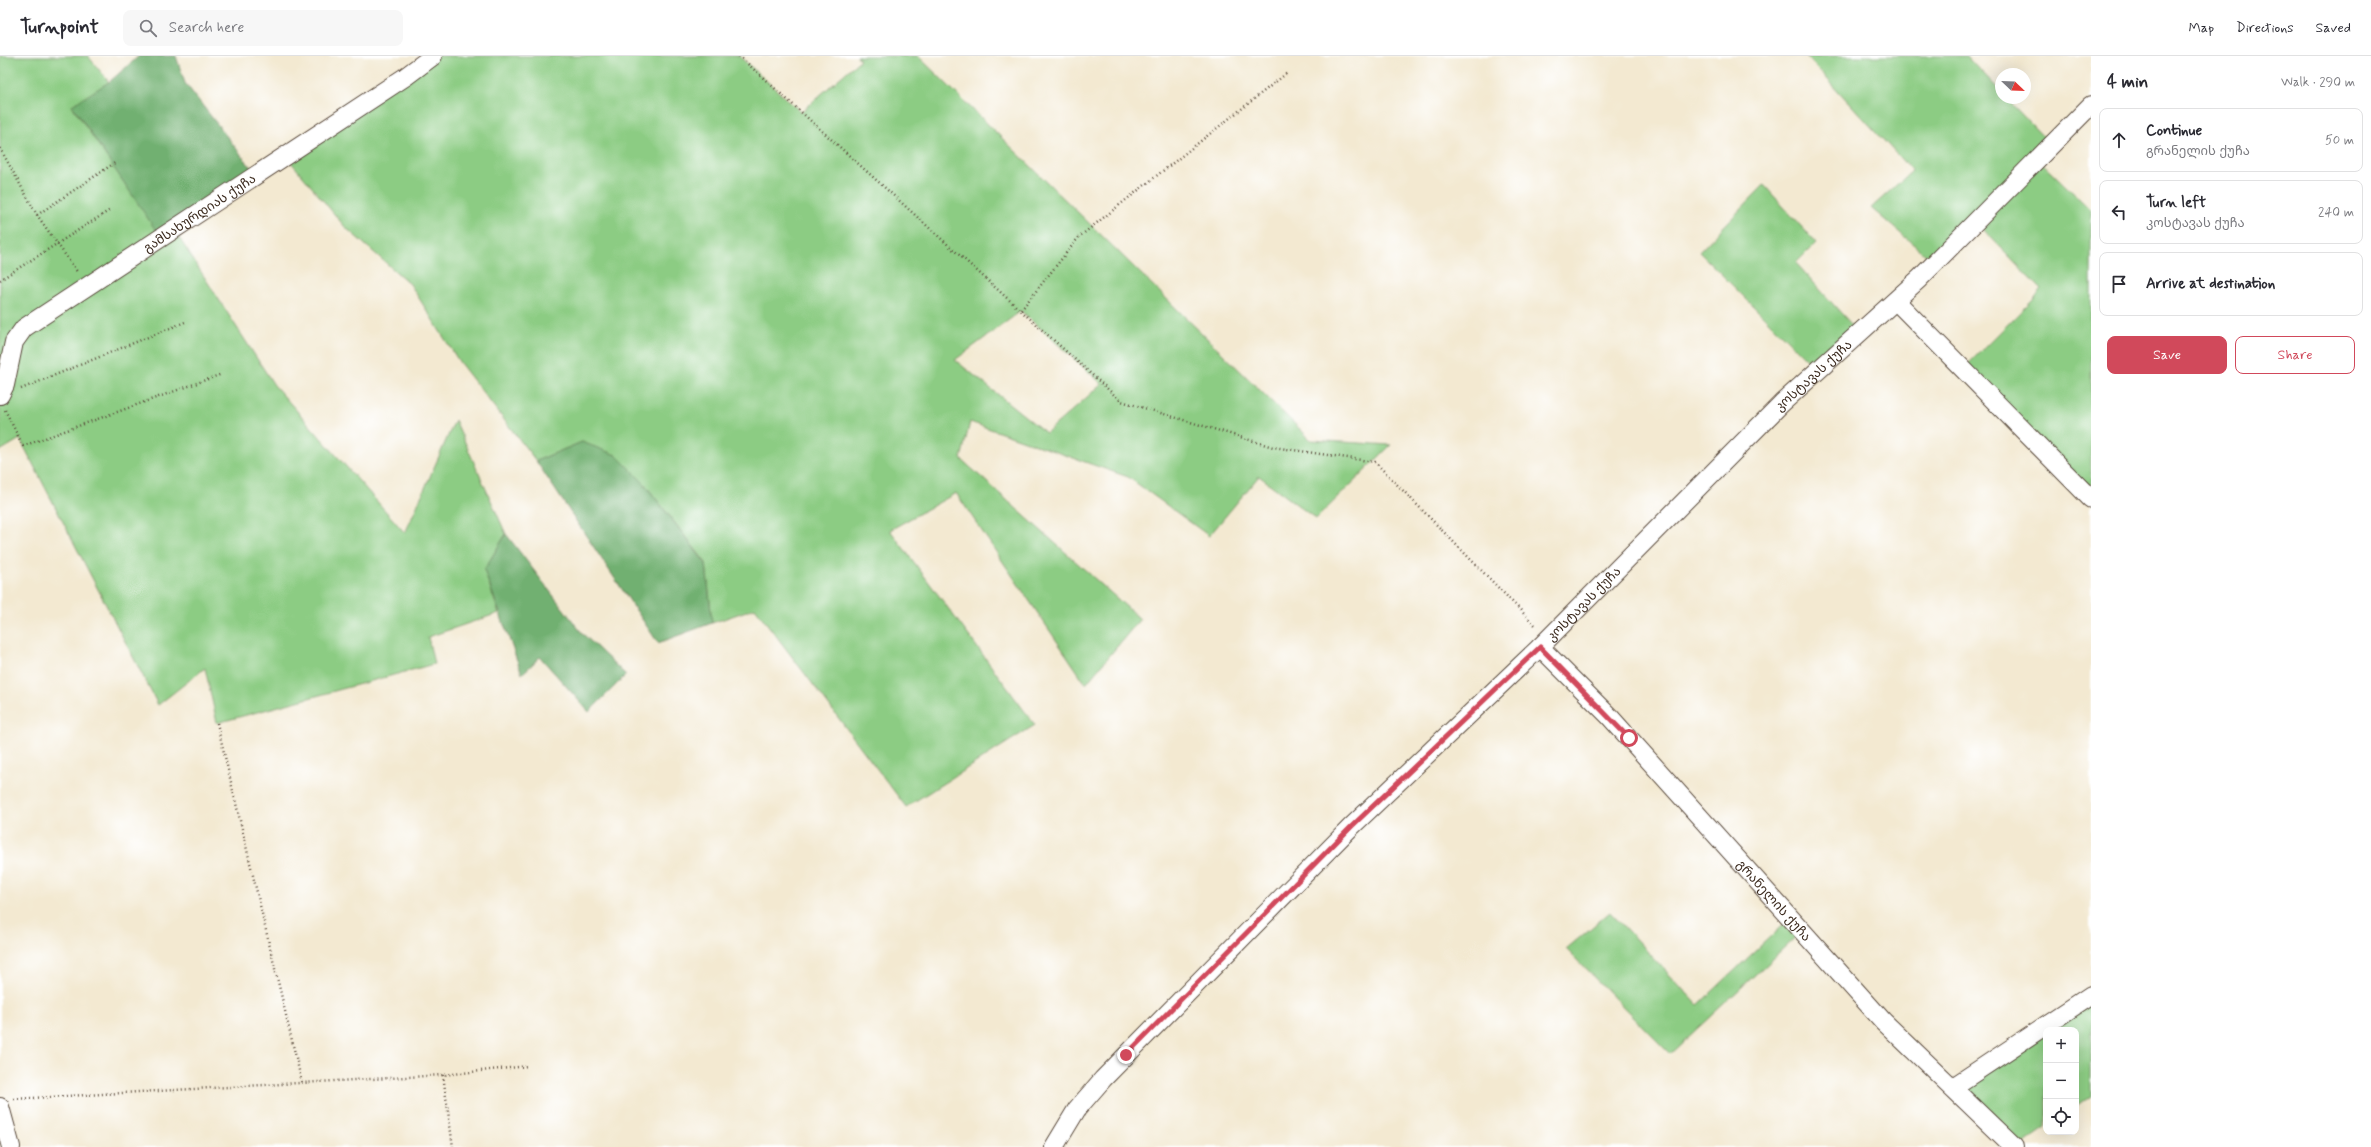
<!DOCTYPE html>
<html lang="en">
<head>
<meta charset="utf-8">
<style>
	:root { --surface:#fff; --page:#f7f7f7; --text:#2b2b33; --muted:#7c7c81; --line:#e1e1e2; --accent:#d1495b }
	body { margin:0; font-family:Mynerve,"Noto Sans Georgian",sans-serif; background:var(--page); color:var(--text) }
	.controls { position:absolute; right:12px; bottom:12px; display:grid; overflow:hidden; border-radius:8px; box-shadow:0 4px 16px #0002 }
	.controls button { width:36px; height:36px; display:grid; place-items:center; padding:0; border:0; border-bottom:1px solid var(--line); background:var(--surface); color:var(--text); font:20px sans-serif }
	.compass { position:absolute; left:1995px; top:12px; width:36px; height:36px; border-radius:50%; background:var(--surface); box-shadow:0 4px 16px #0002; rotate:113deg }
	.stop { position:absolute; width:12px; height:12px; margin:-9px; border:3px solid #d1495b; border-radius:50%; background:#fff }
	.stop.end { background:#d1495b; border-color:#fff; box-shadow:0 1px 4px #0008 }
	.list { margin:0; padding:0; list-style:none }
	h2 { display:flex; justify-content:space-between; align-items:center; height:52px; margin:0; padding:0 16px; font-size:17px }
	h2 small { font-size:13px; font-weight:400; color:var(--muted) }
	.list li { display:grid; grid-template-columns:26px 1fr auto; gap:12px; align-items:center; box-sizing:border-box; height:64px; margin:0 8px 8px; padding:0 8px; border:1px solid var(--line); border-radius:8px }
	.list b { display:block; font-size:15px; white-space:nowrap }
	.list p { margin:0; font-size:13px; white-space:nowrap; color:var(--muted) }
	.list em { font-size:13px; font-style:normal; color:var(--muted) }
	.actions { display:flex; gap:8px; padding:12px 16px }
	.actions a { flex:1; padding:9px 0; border:1px solid var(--accent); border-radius:8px; text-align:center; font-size:14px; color:var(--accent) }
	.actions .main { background:var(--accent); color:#fff }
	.icon { flex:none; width:22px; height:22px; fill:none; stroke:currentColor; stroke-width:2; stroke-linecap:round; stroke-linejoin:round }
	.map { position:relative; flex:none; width:2091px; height:1091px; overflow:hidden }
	header { display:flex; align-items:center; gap:24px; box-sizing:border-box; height:56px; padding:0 20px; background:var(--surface); border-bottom:1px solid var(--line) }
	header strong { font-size:19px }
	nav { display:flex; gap:22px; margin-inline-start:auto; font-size:14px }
	.search { width:280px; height:36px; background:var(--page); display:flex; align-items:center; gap:10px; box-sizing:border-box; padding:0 14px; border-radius:8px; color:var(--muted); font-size:15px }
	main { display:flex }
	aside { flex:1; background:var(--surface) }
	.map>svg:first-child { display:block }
	.green { fill:#8ccc83; stroke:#647b50; fill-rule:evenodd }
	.forest { fill:#71b071; stroke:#566d48 }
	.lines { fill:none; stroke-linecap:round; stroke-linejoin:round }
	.street-casing { stroke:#574739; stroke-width:20 }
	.path { stroke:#574739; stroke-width:2.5; stroke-dasharray:1 3; stroke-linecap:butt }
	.street { stroke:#fff; stroke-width:18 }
	.route { stroke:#d1495b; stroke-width:5 }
	.labels { text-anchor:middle; stroke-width:4; stroke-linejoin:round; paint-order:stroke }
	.street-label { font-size:13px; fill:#3b2a1e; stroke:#fff }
</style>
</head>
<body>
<header>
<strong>Turnpoint</strong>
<div class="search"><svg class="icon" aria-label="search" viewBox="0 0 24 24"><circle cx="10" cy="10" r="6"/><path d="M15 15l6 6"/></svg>Search here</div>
<nav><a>Map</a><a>Directions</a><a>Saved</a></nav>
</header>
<main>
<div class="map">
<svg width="2091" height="1091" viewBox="0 0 2091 1091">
	<rect width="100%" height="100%" fill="#fff"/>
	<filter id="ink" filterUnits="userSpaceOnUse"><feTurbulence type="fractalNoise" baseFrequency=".025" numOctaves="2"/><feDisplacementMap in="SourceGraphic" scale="8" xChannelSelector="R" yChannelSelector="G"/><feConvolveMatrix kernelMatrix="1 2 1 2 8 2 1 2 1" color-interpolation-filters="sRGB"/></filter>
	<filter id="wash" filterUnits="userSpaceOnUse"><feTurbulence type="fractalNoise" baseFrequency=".012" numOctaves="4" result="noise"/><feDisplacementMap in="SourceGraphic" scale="16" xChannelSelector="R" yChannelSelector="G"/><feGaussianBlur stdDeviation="0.9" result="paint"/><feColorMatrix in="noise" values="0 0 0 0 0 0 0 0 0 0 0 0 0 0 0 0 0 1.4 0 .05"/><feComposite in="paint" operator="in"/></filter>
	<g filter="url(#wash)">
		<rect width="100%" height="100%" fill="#f3e9d1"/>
		<!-- green -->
		<g class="green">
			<polygon points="0,0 88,0 109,26 72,50 161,181 174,174 274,329 405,477 455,364 506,478 484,514 499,557 428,581 434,608 217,667 205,612 158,649 20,383 0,395"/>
			<path d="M433,0H739L801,56L860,4L857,0H918L1311,384L1391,389L1316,463L1259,420L1209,480L1128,421L970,366L961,403L1140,563L1086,628L956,437L890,474L1035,669L906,751L755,552L712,567L706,507L643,426L582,386L536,405L460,307L410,228L345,171L286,100ZM1021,255L1102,328L1046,377L955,304Z"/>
			<polygon points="1806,0 1967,0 2001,36 2001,42 2006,42 2051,89 2038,103 2091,154 2091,443 1963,313 2042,234 1976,166 1935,207 1871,152 1912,115"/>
			<polygon points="1764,129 1816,187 1796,207 1860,278 1818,315 1699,196"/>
			<polygon points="1610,856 1698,949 1790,862 1802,875 1670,998 1566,893"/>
			<polygon points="2091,939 2091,1040 2076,1051 2076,974 2046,974 2046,1072 2019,1091 1953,1031"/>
		</g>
		<!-- forest -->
		<g class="forest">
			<polygon points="139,0 176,0 185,27 257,119 161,182 72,49 109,26"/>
			<polygon points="582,386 616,399 643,426 706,508 712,567 658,587 536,405"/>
			<polygon points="506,478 582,577 626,619 589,656 540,601 522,618 484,514"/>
		</g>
	</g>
	<g filter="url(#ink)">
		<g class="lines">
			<defs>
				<g id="street">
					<polyline points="1896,245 2091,443"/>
					<path id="s1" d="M0,339L5,329L14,286L24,272L405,21L433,0"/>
					<path id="s2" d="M1540,591L1610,661L1883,965L2014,1091"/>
					<polyline points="1953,1031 2091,939"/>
					<polyline points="0,1051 11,1091"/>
					<path id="s3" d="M1054,1091L1077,1053L1103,1023L1351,771L1540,591L1782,347L1919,223L2091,49"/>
				</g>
			</defs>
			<!-- street casing -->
			<use href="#street" class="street-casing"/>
			<!-- path -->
			<g class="path">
				<polyline points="739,0 1121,345 1273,391 1375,406 1537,571"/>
				<polyline points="0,92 37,159 78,217"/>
				<polyline points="37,159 116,106"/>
				<polyline points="0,224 110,154"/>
				<polyline points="1021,254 1079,181 1287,17"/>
				<polyline points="21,333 185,266"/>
				<polyline points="5,354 23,390 222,318"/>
				<polyline points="217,667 302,1027"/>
				<polyline points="443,1019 453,1091"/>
				<polyline points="14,1043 443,1019 528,1010"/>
			</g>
			<!-- street -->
			<use href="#street" class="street"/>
		</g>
	</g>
	<g class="lines" filter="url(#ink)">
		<!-- route -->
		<polyline class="route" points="1126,999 1351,771 1540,591 1629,682"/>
	</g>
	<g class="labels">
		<!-- street labels -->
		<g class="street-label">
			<text dy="5" stroke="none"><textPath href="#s1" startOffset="282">გამსახურდიას ქუჩა</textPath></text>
			<text dy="5" stroke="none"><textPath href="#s3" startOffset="1084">კოსტავას ქუჩა</textPath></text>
			<text dy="5" stroke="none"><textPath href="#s3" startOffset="760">კოსტავას ქუჩა</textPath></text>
			<text dy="5" stroke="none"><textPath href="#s2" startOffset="345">გრანელის ქუჩა</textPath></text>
		</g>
	</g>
</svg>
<div class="controls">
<button>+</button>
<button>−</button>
<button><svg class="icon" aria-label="locate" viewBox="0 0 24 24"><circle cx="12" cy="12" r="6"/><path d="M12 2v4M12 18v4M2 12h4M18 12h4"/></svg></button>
</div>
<svg class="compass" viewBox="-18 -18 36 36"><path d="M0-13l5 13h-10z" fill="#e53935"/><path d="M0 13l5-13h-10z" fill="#7c7c81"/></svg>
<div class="stop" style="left:1629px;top:682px"></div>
<div class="stop end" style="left:1126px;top:999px"></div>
</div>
<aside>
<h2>4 min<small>Walk · 290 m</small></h2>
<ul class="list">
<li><svg class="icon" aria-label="ahead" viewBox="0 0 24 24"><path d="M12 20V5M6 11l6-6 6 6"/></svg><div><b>Continue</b><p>გრანელის ქუჩა</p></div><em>50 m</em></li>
<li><svg class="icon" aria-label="left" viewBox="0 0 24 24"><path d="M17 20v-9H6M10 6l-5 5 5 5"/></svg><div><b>Turn left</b><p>კოსტავას ქუჩა</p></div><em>240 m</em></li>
<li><svg class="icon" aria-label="arrive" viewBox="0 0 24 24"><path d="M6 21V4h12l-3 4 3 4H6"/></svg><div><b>Arrive at destination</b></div></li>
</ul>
<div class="actions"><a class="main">Save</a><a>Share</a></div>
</aside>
</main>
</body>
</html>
